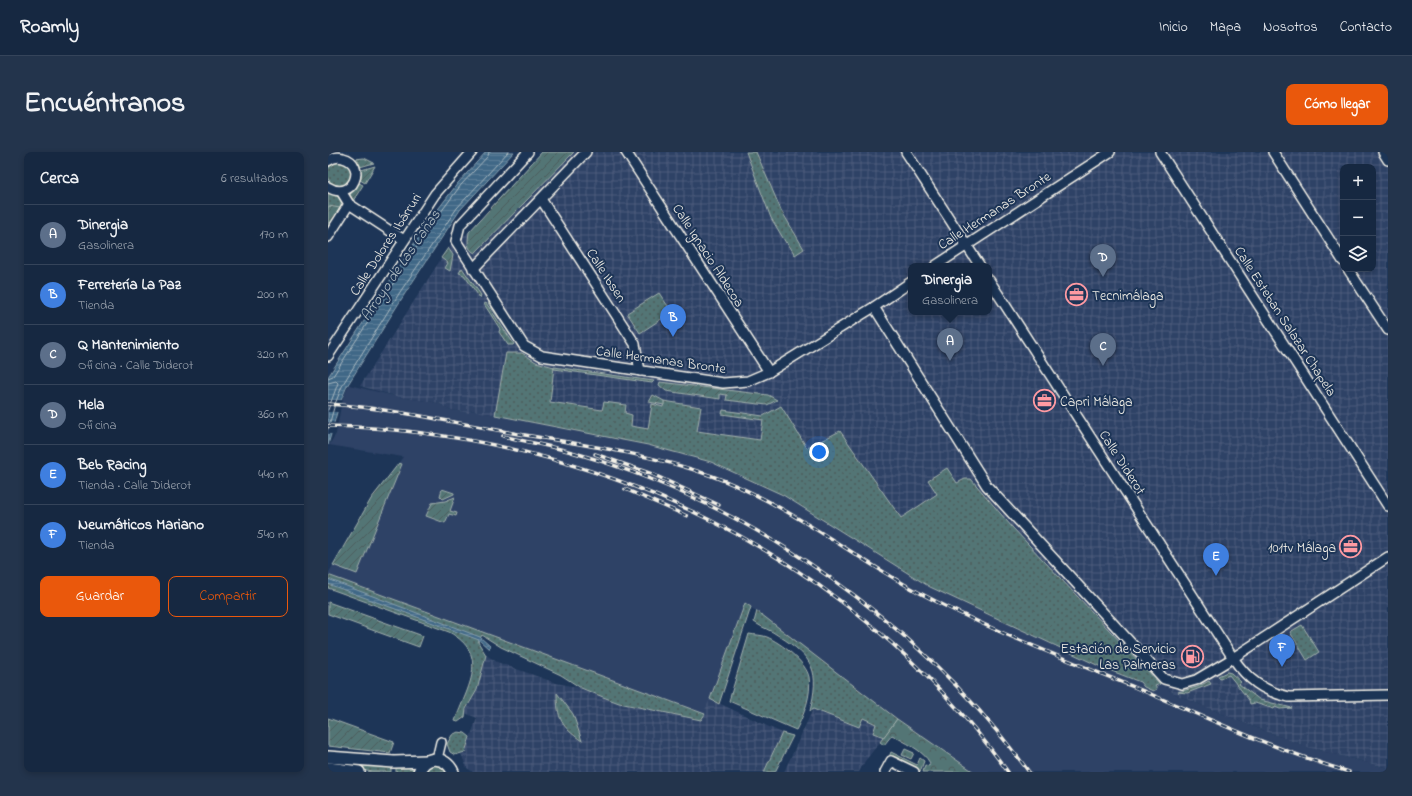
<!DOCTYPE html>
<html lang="es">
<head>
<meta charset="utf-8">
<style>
	:root { --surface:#162841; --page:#23344c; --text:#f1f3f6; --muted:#9ea6b1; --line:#35445a; --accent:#ea580c }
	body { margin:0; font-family:"Indie Flower",sans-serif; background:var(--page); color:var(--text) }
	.controls { position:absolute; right:12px; top:12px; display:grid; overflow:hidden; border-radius:8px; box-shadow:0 2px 6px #0003 }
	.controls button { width:36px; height:36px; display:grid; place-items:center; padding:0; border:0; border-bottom:1px solid var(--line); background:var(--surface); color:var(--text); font:20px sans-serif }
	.you { position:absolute; left:491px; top:300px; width:14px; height:14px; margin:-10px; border:3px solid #fff; border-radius:50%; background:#1a73e8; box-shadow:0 0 0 6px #1a73e833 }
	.badge { display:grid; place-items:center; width:26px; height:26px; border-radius:50%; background:var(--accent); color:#fff; font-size:13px; font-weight:700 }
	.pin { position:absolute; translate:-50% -33px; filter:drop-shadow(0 1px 2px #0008) }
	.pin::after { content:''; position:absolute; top:21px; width:14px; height:12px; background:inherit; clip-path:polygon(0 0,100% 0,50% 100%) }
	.popup { position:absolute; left:580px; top:111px; width:84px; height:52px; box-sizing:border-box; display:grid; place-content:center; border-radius:8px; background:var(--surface); filter:drop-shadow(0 1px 3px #0005); font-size:13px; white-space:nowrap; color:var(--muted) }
	.popup b { font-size:15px; color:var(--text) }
	.popup::after { content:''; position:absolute; left:50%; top:100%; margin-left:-8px; border:8px solid transparent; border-top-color:var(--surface) }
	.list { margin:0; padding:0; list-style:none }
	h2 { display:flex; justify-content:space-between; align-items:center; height:52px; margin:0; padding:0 16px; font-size:17px }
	h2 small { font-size:13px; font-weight:400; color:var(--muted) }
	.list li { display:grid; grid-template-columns:26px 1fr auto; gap:12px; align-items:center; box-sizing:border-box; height:60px; padding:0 16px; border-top:1px solid var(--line) }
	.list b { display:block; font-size:15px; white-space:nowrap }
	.list p { margin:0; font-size:13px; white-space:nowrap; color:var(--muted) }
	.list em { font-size:13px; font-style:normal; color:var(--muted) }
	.actions { display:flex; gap:8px; padding:12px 16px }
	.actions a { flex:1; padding:9px 0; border:1px solid var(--accent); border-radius:8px; text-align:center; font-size:14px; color:var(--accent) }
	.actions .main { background:var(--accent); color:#fff }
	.icon { flex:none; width:22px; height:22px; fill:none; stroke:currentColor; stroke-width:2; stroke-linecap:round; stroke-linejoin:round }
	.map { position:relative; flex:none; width:1060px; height:620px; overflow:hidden; border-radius:8px }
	header { display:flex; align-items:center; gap:24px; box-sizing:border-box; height:56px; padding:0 20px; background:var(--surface); border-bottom:1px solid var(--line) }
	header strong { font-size:19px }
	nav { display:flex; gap:22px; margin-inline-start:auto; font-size:14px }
	.intro { display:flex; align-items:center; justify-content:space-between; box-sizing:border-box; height:96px; padding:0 24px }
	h1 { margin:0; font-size:28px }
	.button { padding:10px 18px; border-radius:8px; background:var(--accent); color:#fff; font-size:14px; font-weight:700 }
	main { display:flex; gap:24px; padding:0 24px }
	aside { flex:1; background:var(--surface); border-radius:8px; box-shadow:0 2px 6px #0003 }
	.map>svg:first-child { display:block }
	.built { fill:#2e4266 }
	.industrial { fill:url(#industrial-grid); fill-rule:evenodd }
	.grass { fill:url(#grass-dots); stroke:#a4b2ae }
	.forest { fill:url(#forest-crowns); stroke:#a4b2ae }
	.garden { fill:url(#garden-furrows); stroke:#a4b2ae }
	.water { fill:url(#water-rules); stroke:#879fae }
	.pier { fill:#1d3557 }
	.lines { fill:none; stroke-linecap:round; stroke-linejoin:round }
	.shore { stroke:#acbac1; stroke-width:1 }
	.minor-casing { stroke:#f4f1e8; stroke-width:12 }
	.major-casing { stroke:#f4f1e8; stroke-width:14 }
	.minor { stroke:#1d3557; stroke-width:9 }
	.major { stroke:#1d3557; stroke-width:11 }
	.rail-casing { stroke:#f4f1e8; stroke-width:3.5 }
	.rail { stroke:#1d3557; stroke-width:2; stroke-dasharray:6; stroke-linecap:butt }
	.labels { text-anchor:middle; stroke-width:4; stroke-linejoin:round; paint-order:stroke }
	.street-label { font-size:14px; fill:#f4f1e8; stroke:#1d3557 }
	.poi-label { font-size:14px; fill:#f4f1e8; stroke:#1d3557; text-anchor:start }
	.water-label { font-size:15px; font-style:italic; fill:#b5c1c6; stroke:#1d3557 }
</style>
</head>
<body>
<header>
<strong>Roamly</strong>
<nav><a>Inicio</a><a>Mapa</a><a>Nosotros</a><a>Contacto</a></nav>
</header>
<div class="intro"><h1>Encuéntranos</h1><a class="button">Cómo llegar</a></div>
<main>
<aside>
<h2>Cerca<small>6 resultados</small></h2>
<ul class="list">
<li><span class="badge" style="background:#5c6f8a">A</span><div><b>Dinergia</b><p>Gasolinera</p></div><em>170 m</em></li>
<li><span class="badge" style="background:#3f7fe0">B</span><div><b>Ferretería La Paz</b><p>Tienda</p></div><em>200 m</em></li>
<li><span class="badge" style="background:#5c6f8a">C</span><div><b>Q Mantenimiento</b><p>Oficina · Calle Diderot</p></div><em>320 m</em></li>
<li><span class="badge" style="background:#5c6f8a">D</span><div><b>Mela</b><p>Oficina</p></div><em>360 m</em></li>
<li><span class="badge" style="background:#3f7fe0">E</span><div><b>Beb Racing</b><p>Tienda · Calle Diderot</p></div><em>440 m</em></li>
<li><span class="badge" style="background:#3f7fe0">F</span><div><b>Neumáticos Mariano</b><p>Tienda</p></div><em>540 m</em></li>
</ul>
<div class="actions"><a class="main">Guardar</a><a>Compartir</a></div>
</aside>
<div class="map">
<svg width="1060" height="620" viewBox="0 0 1060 620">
	<defs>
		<pattern id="industrial-grid" width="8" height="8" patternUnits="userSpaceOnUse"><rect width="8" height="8" fill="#2e4266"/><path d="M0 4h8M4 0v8" fill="none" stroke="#4d5e7c"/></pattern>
		<pattern id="grass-dots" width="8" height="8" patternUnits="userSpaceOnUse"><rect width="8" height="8" fill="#537474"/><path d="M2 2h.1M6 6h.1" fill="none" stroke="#4e5c5b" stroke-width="1.8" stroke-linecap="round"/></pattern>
		<pattern id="forest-crowns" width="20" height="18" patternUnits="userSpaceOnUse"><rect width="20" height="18" fill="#537474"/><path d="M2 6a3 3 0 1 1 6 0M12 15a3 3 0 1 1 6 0" fill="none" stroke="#4e5c5b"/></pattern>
		<pattern id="garden-furrows" width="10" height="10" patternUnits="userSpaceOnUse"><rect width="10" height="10" fill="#537474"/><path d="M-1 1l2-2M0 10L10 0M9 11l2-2" fill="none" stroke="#4e5c5b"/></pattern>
		<pattern id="water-rules" width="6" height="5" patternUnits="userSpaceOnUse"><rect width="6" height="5" fill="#3f6887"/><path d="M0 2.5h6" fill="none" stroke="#5b7e98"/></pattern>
	</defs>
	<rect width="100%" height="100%" fill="#1d3557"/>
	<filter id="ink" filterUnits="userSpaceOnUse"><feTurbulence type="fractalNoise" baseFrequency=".025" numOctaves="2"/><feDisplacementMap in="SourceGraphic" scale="8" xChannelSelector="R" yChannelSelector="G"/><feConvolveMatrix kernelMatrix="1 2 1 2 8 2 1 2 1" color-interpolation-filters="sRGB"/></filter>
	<g filter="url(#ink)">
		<!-- built -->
		<polygon class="built" points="21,233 71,245 111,251 119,257 141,261 142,258 320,293 383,310 455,343 602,435 771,514 812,530 816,535 825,539 826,534 832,532 849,543 916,571 982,596 1060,616 1060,620 646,620 569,567 417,451 377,562 25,433 0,422 43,347 75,305 1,293 8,282 14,248"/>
		<!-- industrial -->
		<g class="industrial">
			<path d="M214,0H1060V616L982,596L916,571L849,543L832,532L684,375L643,328L637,327L629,331L573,366L512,280L479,297L356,304L320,293L142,258L141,261L119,257L111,251L71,245L32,234L120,96L141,80ZM1015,15H1045V117H1015ZM583,114H661V160H583Z"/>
			<polygon points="158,503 169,510 228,531 253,536 291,551 372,568 382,547 454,581 436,620 145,620 139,616 133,602 137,600 149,566 137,561 149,538"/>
			<polygon points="485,557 531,575 535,566 549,572 545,581 556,585 537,609 531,620 456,620"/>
		</g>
		<!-- grass -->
		<g class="grass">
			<polygon points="418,0 428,0 453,58 476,97 467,103 459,90 458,91 443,66"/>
			<circle cx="11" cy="22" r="12"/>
			<path d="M0,40L12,43C17,55 6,67 0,76Z"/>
			<polygon points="134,116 153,143 152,146 136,123 131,121"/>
			<polygon points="331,141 344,160 312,181 299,161"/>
			<polygon points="163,150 188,189 188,191 160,151"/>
			<polygon points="158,151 186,192 185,193 180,193 171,180 172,177 156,152"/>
			<polygon points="178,201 194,201 208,210 226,215 222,250 274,258 276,250 298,253 297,261 304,263 303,274 320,277 324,252 335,255 336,249 373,255 369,279 432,288 435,268 394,262 395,258 435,264 453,254 479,296 512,279 573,366 609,342 600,328 619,316 629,331 637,327 643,327 684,375 832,532 827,534 829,537 825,539 816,535 812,530 771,514 602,435 455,343 383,310 320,293 167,263"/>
			<path d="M0,423L377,562L373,568L291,551L275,545L253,536L233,523L173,495L154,483L150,490L158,503L149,538L138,557L137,565L130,570L127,569C139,535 163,503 121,480L0,436Z"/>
			<polygon points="417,451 423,455 391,552 382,547"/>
			<path d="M429,459L569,567L556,585L545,581L548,572L535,566L531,575L485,557L482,559C492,519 486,506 451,484C443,478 434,476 426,470Z"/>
			<polygon points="974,473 991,500 979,508 962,480"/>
			<path d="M421,482C427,483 434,483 439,485C453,491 478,510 481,525C484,542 476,563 468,578L401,549Z"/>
			<path d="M229,541L245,562L254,589C233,575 229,566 229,541Z"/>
			<polygon points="130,580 137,581 142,585 137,600 127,603 122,600 119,592 124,583"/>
			<polygon points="454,581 465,584 447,620 436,620"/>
			<polygon points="577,597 586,601 583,607 574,603"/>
			<polygon points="0,608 63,614 63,620 45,620 0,613"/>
			<polygon points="109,611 121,620 95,620 97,617"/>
			<polygon points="88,613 86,620 68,620 68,615"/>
		</g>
		<!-- forest -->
		<path class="forest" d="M569,567L646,620H595L597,613L601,614L602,611C595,598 576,590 564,583L556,593L552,590Z"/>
		<!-- garden -->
		<g class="garden">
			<path d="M214,0H246L147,101C138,97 140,88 141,80Z"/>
			<polygon points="36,6 46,11 32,15 27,7"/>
			<polygon points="47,14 37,31 32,28 33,18"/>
			<polygon points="31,31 35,33 25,49 21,44"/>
			<polygon points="1,54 12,56 0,76 0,56"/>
			<polygon points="120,96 125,103 122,119 117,116 120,111 113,106"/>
			<polygon points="226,215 326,229 324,231 226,217"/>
			<polygon points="332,230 440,243 449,248 439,253 398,248 399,243 392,242 392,247 338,239 331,233"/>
			<polygon points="325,243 336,249 336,253 321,250"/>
			<polygon points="71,311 74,312 29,422 5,413 43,347"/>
			<polygon points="114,337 126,341 126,342 115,347 112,344"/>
			<polygon points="127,345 122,359 129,361 128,364 121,362 117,371 98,364 104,351 117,349"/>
			<polygon points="0,450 95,484 91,495 0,462"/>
			<polygon points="899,520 903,521 913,530 911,532 932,548 964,556 952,557 947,555 946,557 927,551 922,552 921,548 901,523 892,527 890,524"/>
			<polygon points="881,529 883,532 859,541 850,540 869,535"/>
			<polygon points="0,566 66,590 62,601 0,594"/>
			<polygon points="563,600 589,613 592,606 596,609 592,620 561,605"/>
		</g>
		<!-- water -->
		<g class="water">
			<polygon points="158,0 186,0 132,58 76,143 19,234 11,253 0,293 0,225 98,73 130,31"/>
			<polygon points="0,427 152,485 162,494 161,497 151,488 0,432"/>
		</g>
		<!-- pier -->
		<g class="pier">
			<polygon points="0,248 15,248 11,260 0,260"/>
			<polygon points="0,270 8,271 5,282 0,282"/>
		</g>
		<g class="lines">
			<!-- shore -->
			<g class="shore">
				<polyline points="0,226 5,224 101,76 133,33 160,4 161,0"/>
				<polyline points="0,231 8,229 10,231 0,258"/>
				<polyline points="0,277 7,252 15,232 72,140 129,56 180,0"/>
			</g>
			<defs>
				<g id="minor">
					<polyline points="200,0 132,73 128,89 196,194 214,204 395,231 420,229 441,220 546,155 583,130"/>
					<polyline points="298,0 441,220"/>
					<polyline points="578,0 652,114"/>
					<polyline points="832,0 1060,354"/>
					<polyline points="945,0 1015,109"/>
					<polyline points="1055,0 1060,8"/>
					<path d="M0,9C4,6 9,4 15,6C40,12 25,51 0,35"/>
					<polyline points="13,39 21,52 76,88"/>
					<polyline points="213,47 307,192 312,219"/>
					<polyline points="0,85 21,52"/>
					<polyline points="607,114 782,0"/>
					<polyline points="145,117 258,0"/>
					<polyline points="1020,117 1060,178"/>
					<path d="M661,128L905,506C920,528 935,539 961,545L1060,543"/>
					<polyline points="546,155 659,334 836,527 854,532 868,528 905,506 1060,405"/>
					<polyline points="0,204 107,42 144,0"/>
					<polyline points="109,607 113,590"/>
					<polyline points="557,620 563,609 586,620"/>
				</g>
				<g id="major">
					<polyline points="0,605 66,610 98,609"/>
					<polyline points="0,616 31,620"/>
					<path d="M91,620C97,602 118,604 125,620"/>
				</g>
			</defs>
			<!-- minor casing -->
			<use href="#minor" class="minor-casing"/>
			<!-- major casing -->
			<use href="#major" class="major-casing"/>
			<!-- minor -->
			<use href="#minor" class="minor"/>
			<!-- major -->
			<use href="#major" class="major"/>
			<defs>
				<g id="rail">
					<path d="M0,252C62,256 123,270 185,281C251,292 320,301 384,324C459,351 520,402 590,440C659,477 733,505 806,535C877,565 947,598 1021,620"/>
					<path d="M0,274C266,280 523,402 680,620"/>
					<path d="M175,284C198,290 223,294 247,301C425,353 591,470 701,620"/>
					<polyline points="267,302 324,322 391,353"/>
					<polyline points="297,337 359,364"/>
				</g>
			</defs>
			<!-- rail casing -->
			<use href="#rail" class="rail-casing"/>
			<!-- rail -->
			<use href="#rail" class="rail"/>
		</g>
	</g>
	<!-- icons -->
	<defs>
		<symbol id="office-ring" viewBox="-11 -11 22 22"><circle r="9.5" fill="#1d3557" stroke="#ff9aa2" stroke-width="1.5"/><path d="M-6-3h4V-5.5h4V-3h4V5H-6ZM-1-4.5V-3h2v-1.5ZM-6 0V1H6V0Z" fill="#ff9aa2"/></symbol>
		<symbol id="fuel-ring" viewBox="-11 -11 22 22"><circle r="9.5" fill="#1d3557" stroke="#ff9aa2" stroke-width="1.5"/><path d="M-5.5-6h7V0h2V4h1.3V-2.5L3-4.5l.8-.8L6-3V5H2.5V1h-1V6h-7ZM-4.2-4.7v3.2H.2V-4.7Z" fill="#ff9aa2"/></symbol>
	</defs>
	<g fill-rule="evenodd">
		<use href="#office-ring" x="736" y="130" width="25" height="25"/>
		<use href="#office-ring" x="704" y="236" width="25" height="25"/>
		<use href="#office-ring" x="1010" y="382" width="25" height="25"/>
		<use href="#fuel-ring" x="852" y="492" width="25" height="25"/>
	</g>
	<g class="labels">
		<!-- street labels -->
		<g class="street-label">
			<text transform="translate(666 58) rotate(-33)" y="5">Calle Hermanas Bronte</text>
			<text transform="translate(57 92) rotate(-57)" y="5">Calle Dolores Ibárruri</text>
			<text transform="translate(381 103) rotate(57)" y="5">Calle Ignacio Aldecoa</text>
			<text transform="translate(279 123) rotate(57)" y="5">Calle Ibsen</text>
			<text transform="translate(958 169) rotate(57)" y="5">Calle Esteban Salazar Chapela</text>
			<text transform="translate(333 207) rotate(8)" y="5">Calle Hermanas Bronte</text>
			<text transform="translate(795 310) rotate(57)" y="5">Calle Diderot</text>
		</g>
		<!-- poi labels -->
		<g class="poi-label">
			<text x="764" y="148">Tecnimálaga</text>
			<text x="732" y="254">Capri Málaga</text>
			<text x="1008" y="400" text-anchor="end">101tv Málaga</text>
			<text x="848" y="501" text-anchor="end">Estación de Servicio<tspan x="848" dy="16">Las Palmeras</tspan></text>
		</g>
		<!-- water labels -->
		<g class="water-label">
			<text transform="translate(72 113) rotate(-56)" y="5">Arroyo de Las Cañas</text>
		</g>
	</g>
</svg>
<div class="controls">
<button>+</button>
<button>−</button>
<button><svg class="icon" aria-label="layers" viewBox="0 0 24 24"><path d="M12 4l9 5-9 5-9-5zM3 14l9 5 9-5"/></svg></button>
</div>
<div class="you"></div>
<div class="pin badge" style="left:622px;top:209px;background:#5c6f8a">A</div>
<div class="popup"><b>Dinergia</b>Gasolinera</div>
<div class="pin badge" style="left:345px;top:185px;background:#3f7fe0">B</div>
<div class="pin badge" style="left:775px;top:214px;background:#5c6f8a">C</div>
<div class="pin badge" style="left:775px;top:125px;background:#5c6f8a">D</div>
<div class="pin badge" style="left:888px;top:424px;background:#3f7fe0">E</div>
<div class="pin badge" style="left:954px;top:515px;background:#3f7fe0">F</div>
</div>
</main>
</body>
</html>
